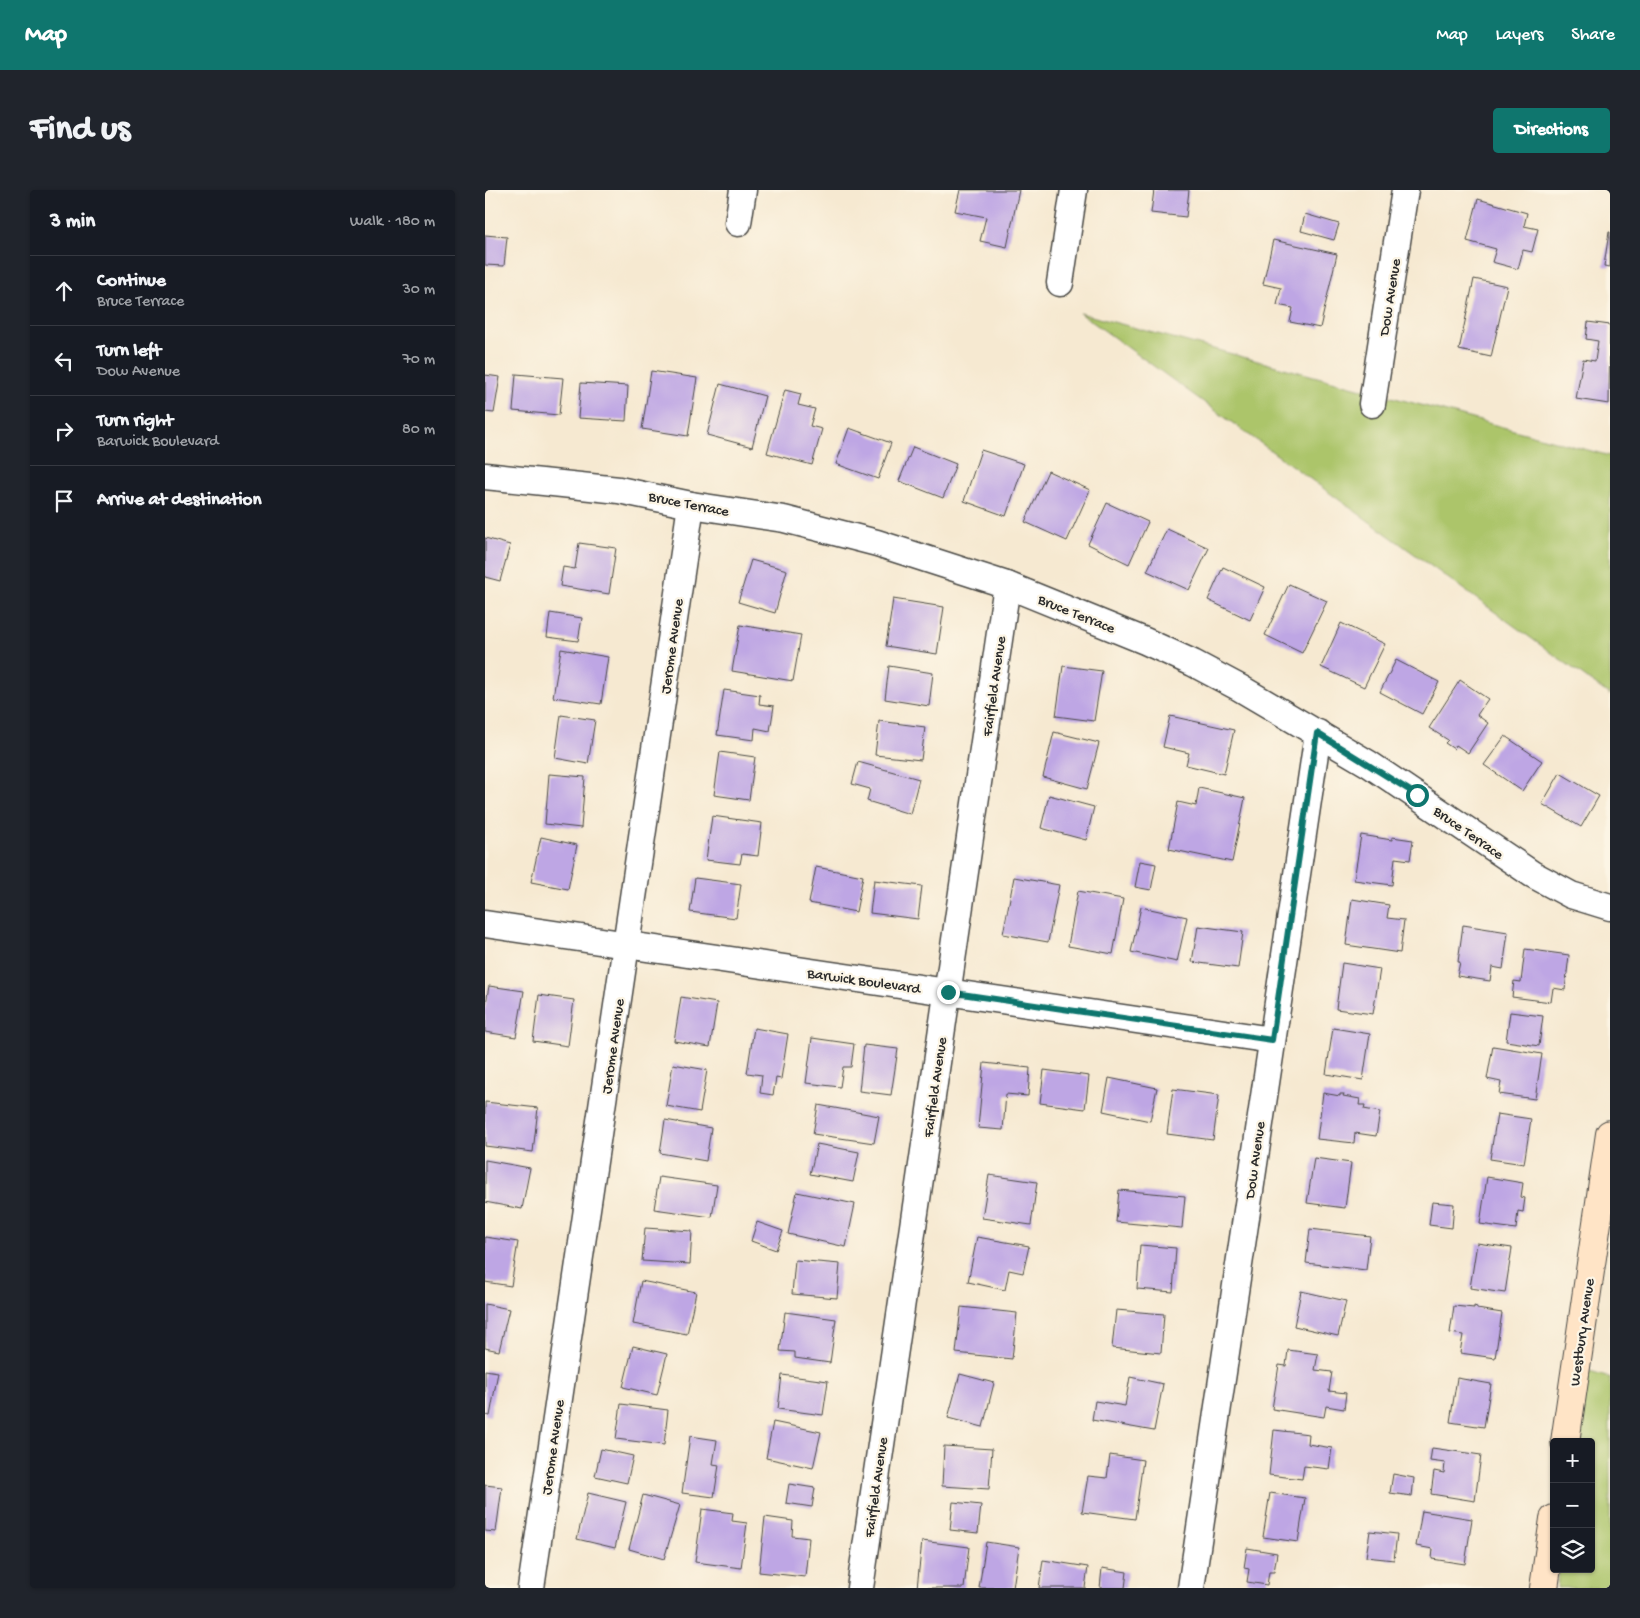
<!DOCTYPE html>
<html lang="en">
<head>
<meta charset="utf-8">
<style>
	:root { --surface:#171b24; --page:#20242c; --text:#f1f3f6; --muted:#9ea1a6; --line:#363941; --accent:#0f766e }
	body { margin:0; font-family:"Gochi Hand",sans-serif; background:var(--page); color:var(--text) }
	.controls { position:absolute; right:15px; bottom:15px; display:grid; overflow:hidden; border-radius:5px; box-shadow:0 1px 4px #0004 }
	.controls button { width:45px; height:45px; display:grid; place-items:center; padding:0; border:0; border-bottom:1px solid var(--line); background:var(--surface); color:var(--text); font:25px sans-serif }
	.stop { position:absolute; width:15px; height:15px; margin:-11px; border:4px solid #0f766e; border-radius:50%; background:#fff }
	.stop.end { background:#0f766e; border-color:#fff; box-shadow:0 1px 5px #0008 }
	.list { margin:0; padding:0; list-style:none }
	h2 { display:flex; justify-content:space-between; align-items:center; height:65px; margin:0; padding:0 20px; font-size:21px }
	h2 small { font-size:16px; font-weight:400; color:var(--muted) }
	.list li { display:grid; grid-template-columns:32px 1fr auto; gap:15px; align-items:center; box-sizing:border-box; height:70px; padding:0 20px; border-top:1px solid var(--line) }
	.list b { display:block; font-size:19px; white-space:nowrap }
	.list p { margin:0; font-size:16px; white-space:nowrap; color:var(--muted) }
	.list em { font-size:16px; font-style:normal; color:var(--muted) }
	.icon { flex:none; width:28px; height:28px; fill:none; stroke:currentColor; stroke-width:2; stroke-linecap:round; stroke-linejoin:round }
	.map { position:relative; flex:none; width:1125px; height:1398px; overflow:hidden; border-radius:5px }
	header { display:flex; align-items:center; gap:30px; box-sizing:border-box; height:70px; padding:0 25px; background:var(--accent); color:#fff }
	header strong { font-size:24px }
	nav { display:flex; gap:28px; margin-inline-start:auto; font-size:18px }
	.intro { display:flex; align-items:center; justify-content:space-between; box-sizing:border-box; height:120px; padding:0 30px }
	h1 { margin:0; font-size:35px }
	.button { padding:12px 22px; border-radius:5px; background:var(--accent); color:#fff; font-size:18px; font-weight:700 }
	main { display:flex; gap:30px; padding:0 30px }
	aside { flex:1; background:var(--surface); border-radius:5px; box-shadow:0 1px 4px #0004 }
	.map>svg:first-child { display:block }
	.green { fill:#acc56b; stroke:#6c784b }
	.building { fill:#bea6e4 }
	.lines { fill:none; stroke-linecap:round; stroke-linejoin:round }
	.street-casing { stroke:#494844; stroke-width:29 }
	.secondary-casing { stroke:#494844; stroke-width:30 }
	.street { stroke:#fff; stroke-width:26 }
	.secondary { stroke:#ffe4c6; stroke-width:28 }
	.route { stroke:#0f766e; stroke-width:6 }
	.labels { text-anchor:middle; stroke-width:4.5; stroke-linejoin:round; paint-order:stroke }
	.street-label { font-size:15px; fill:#2b2b2b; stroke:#fcf5e5 }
</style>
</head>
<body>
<header>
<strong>Map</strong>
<nav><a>Map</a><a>Layers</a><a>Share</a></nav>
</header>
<div class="intro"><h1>Find us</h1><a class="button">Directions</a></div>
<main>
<aside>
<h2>3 min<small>Walk · 180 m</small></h2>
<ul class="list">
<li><svg class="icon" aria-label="ahead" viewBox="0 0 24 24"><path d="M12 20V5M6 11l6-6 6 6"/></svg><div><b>Continue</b><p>Bruce Terrace</p></div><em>30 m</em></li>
<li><svg class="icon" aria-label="left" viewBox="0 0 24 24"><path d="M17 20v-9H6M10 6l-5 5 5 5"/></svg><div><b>Turn left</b><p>Dow Avenue</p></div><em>70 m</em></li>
<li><svg class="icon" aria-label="right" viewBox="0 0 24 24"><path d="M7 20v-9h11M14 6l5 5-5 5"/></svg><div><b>Turn right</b><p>Barwick Boulevard</p></div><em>80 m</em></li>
<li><svg class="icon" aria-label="arrive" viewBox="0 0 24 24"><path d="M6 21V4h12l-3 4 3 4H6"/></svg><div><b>Arrive at destination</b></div></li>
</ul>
</aside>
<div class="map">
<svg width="1125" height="1398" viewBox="0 0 1125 1398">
	<rect width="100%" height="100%" fill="#fcf5e5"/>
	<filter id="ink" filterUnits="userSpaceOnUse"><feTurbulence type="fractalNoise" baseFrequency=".02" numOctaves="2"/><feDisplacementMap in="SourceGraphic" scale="10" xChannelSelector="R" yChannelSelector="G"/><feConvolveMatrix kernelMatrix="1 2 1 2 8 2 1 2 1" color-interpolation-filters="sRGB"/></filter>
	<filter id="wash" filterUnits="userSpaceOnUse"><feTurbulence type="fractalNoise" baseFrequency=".0096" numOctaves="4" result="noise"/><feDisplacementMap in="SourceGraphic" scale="20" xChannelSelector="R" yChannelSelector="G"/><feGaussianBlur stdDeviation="1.12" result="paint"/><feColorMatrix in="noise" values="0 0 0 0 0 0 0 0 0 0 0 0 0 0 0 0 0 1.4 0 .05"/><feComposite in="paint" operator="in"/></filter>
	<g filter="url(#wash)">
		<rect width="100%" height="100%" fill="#f6e9d1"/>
		<!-- green -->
		<g class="green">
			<polygon points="595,123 1125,266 1125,505"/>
			<polygon points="1098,1180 1125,1188 1125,1398 1072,1398 1074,1379 1106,1379 1106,1252 1089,1252"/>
		</g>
		<g id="blocks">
			<!-- building -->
			<g class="building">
				<polygon points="475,0 534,0 522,57 495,51 501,27 470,21"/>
				<polygon points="669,0 704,0 701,27 666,23"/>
				<polygon points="993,9 1042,23 1039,36 1053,39 1047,62 1038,60 1033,79 1007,72 1011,59 982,51"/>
				<polygon points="820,24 854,34 849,50 816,41"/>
				<polygon points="1124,42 1125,42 1125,77 1119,76"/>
				<polygon points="0,45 22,47 19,76 0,75"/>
				<polygon points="788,50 852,64 835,138 805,132 808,118 792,115 796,98 778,94"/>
				<polygon points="989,89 1022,96 1006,167 974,160"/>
				<polygon points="1103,132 1125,135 1124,214 1091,209 1098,169 1110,171 1113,151 1101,149"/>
				<polygon points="166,181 212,188 203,246 157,239"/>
				<polygon points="31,184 78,188 74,225 28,221"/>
				<polygon points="0,185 15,187 9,223 0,222"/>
				<polygon points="96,193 143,196 141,231 93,228"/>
				<polygon points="235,194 280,206 267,257 222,245"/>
				<polygon points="300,200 316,204 313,215 330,219 325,236 337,239 327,275 282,263"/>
				<polygon points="364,238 406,253 393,289 351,274"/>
				<polygon points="428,257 471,274 458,308 414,291"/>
				<polygon points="496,260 539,274 521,326 479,311"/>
				<polygon points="563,281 605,300 582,351 540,332"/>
				<polygon points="622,313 663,332 644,374 603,354"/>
				<polygon points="682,339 724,358 704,400 662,381"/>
				<polygon points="0,348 25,355 15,391 0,387"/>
				<polygon points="94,353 131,358 124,404 75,396 78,377 90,379"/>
				<polygon points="266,370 302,380 290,423 253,412"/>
				<polygon points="738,377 780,397 765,430 723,410"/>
				<polygon points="804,394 842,411 817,463 780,445"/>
				<polygon points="408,409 459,417 452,464 401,456"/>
				<polygon points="65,423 97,428 93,451 62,447"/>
				<polygon points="856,433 900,454 879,497 836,477"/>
				<polygon points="255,435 316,445 308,491 247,481"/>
				<polygon points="76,459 123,467 116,514 68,507"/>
				<polygon points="911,470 954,492 937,524 895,502"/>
				<polygon points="404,476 448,483 444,516 400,509"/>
				<polygon points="578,476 617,481 609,531 571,526"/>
				<polygon points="975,490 1003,509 992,525 1003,533 983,563 971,555 969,559 960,553 963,550 944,538"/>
				<polygon points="239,500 275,505 274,514 289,516 285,541 270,538 269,550 232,545"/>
				<polygon points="76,525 110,530 103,574 70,568"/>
				<polygon points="685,526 749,540 739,584 701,575 704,563 678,557"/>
				<polygon points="394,531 440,537 436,570 390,565"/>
				<polygon points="569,542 614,553 602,599 558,587"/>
				<polygon points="1020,546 1057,571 1037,601 999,575"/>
				<polygon points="235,562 270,567 264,610 229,605"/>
				<polygon points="373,572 434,589 425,624 382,611 385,599 367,594"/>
				<polygon points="1075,583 1114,606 1096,637 1057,614"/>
				<polygon points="64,584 100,587 96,638 60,634"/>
				<polygon points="714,598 760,608 747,672 684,659 693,612 711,616"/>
				<polygon points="564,605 609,617 601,650 556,638"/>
				<polygon points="227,626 277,633 273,666 257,664 255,674 221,670"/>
				<polygon points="876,645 907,650 907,647 928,650 925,670 910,668 907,695 869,690"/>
				<polygon points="56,647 92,655 83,699 46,692"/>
				<polygon points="655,671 671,674 666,700 650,697"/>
				<polygon points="331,677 378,686 371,722 324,713"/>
				<polygon points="529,687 574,695 563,752 518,744"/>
				<polygon points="210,688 256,694 251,728 205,722"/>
				<polygon points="389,690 437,696 433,729 385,723"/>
				<polygon points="593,701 638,709 628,764 583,756"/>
				<polygon points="867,709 904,715 902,728 919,730 915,763 861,755"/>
				<polygon points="656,717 702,727 692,772 646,762"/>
				<polygon points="978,735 1023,742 1018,779 1007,777 1005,791 972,786 975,772 973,772"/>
				<polygon points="713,736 758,742 753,778 707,772"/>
				<polygon points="1040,759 1084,765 1080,800 1068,798 1066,812 1027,807 1029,791 1036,792"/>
				<polygon points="857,773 895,779 888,824 851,819"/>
				<polygon points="4,796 39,801 31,847 0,842 0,819"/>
				<polygon points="54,805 89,810 83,856 48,851"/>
				<polygon points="196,807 232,813 225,857 189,851"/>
				<polygon points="1025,822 1058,826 1054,856 1021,851"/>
				<polygon points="269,838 303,844 296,889 291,888 288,905 275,903 277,885 262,883"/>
				<polygon points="848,838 885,844 878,890 841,884"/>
				<polygon points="327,848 369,854 366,877 358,877 355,897 321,893"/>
				<polygon points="379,855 413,859 406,905 374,901"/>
				<polygon points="1008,856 1057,864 1050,909 1014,904 1016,892 1002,889"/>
				<polygon points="499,873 545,878 543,906 521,904 518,940 493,938"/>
				<polygon points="188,874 222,880 215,922 181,916"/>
				<polygon points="559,880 604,886 600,919 555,913"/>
				<polygon points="624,888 672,898 665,931 618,921"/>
				<polygon points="688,899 734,905 728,950 682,944"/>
				<polygon points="838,903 855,906 855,904 859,904 858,906 875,909 874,915 880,915 879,919 895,922 891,946 870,943 869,953 832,949"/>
				<polygon points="0,912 53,918 48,962 0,956"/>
				<polygon points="333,915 394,926 389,953 328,944"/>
				<polygon points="1012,924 1046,929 1039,974 1005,969"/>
				<polygon points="180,930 226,938 221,971 175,963"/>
				<polygon points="332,954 374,962 368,992 325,984"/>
				<polygon points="829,968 866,973 860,1018 822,1013"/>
				<polygon points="0,970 45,978 37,1019 0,1012"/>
				<polygon points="504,985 552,992 546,1035 497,1028"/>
				<polygon points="174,987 232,995 227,1027 169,1019"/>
				<polygon points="1002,987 1038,993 1036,1007 1040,1008 1038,1022 1033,1021 1031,1039 995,1034"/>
				<polygon points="634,1000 700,1006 697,1038 631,1032"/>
				<polygon points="312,1002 370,1014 361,1057 303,1044"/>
				<polygon points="947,1012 969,1014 967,1038 944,1035"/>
				<polygon points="272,1032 298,1041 291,1060 266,1051"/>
				<polygon points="160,1038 207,1041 205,1074 157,1071"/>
				<polygon points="825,1039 885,1046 881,1080 821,1073"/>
				<polygon points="0,1047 33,1052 26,1096 0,1092"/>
				<polygon points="492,1047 544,1056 538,1083 524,1080 520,1100 483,1092"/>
				<polygon points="992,1053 1027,1058 1020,1103 985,1098"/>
				<polygon points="655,1055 691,1058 688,1102 652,1099"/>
				<polygon points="310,1070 355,1074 352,1108 307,1104"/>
				<polygon points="156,1091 211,1102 202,1144 148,1134"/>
				<polygon points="816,1101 861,1111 853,1146 809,1136"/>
				<polygon points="0,1114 24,1119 14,1161 0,1158"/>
				<polygon points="969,1116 989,1118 989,1116 992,1117 992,1119 1017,1123 1010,1168 975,1163 978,1145 965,1143"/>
				<polygon points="476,1117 532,1123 527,1169 471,1163"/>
				<polygon points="631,1120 679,1124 676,1163 627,1158"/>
				<polygon points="300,1122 351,1129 345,1173 310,1168 310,1162 295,1161"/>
				<polygon points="148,1156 182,1164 172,1205 138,1197"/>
				<polygon points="803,1160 833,1164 830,1180 847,1182 844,1201 861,1203 859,1219 841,1216 839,1227 787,1219 794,1175 801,1176"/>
				<polygon points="0,1180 13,1182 5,1226 0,1225"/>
				<polygon points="475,1184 509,1193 498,1237 463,1228"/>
				<polygon points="297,1185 343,1191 338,1225 293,1219"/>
				<polygon points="645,1187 678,1194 669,1241 607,1230 610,1211 640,1216"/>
				<polygon points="972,1188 1006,1194 999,1237 965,1232"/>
				<polygon points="136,1214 183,1220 179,1255 131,1249"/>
				<polygon points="288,1232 336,1242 328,1278 281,1268"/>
				<polygon points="789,1240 824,1244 823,1254 847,1258 844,1279 819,1276 817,1289 784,1285"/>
				<polygon points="205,1246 232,1250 228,1274 234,1275 229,1307 197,1303"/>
				<polygon points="459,1256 507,1259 504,1299 457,1296"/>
				<polygon points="947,1258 996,1265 990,1311 946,1304 949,1281 959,1283 960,1273 945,1271"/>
				<polygon points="116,1259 148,1266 142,1293 110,1286"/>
				<polygon points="625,1265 658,1270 650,1329 597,1322 603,1286 622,1288"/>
				<polygon points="908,1284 929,1288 927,1306 905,1303"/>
				<polygon points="304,1294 330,1298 327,1317 301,1313"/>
				<polygon points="0,1295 17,1297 11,1342 0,1341"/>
				<polygon points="103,1303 141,1312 130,1358 92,1349"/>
				<polygon points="785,1303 820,1308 813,1352 778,1347"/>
				<polygon points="158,1305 195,1315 179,1369 144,1359"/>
				<polygon points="468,1312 496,1315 493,1343 465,1340"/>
				<polygon points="217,1319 248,1323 247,1331 262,1333 256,1378 210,1372"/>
				<polygon points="937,1321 987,1329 980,1374 947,1369 948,1359 931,1356"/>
				<polygon points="280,1327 308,1331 307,1346 324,1348 320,1387 274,1382"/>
				<polygon points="885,1341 912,1344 909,1370 881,1367"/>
				<polygon points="437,1351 484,1357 479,1398 432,1398"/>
				<polygon points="501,1352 534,1357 528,1398 494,1398"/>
				<polygon points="762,1358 792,1363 789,1382 784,1382 782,1395 762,1392 764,1379 759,1378"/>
				<polygon points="558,1370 603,1377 600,1398 554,1398"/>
				<polygon points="617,1378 642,1382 640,1398 615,1398"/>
			</g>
		</g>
	</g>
	<g filter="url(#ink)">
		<use href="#blocks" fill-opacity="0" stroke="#494844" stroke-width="1"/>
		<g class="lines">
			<defs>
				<g id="street">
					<polyline points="253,33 258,0"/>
					<polyline points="575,93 589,0"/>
					<polyline points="887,214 920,0"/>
					<polyline points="0,286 134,300 206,315 299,329 392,353 522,395 660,451 708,473 755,498 884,574 1047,684 1086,705 1125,717"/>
					<polyline points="0,734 787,850"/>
					<polyline points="46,1398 206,315"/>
					<polyline points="375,1398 522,395"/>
					<polyline points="706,1398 833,543"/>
				</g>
				<g id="secondary">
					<polyline points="1080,1252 1125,944"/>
					<polyline points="1059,1398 1069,1329"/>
				</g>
			</defs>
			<!-- street casing -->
			<use href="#street" class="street-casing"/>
			<!-- secondary casing -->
			<use href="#secondary" class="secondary-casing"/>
			<!-- street -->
			<use href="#street" class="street"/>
			<!-- secondary -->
			<use href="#secondary" class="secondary"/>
		</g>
	</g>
	<g class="lines" filter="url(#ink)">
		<!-- route -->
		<polyline class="route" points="463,802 787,850 832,543 932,605"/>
	</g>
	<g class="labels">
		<!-- street labels -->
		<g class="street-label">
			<text transform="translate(904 107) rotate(-81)" y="5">Dow Avenue</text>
			<text transform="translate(204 313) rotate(11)" y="5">Bruce Terrace</text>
			<text transform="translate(592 423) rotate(22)" y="5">Bruce Terrace</text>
			<text transform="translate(186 456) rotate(-82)" y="5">Jerome Avenue</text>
			<text transform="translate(508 496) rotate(-82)" y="5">Fairfield Avenue</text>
			<text transform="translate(984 642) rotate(35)" y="5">Bruce Terrace</text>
			<text transform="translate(379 790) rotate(8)" y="5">Barwick Boulevard</text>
			<text transform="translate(127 856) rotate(-82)" y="5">Jerome Avenue</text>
			<text transform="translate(449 897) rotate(-82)" y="5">Fairfield Avenue</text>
			<text transform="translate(769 970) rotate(-82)" y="5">Dow Avenue</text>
			<text transform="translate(1096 1142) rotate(-82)" y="5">Westbury Avenue</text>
			<text transform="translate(67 1257) rotate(-82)" y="5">Jerome Avenue</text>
			<text transform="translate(390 1297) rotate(-82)" y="5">Fairfield Avenue</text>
		</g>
	</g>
</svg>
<div class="controls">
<button>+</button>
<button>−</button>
<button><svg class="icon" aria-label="layers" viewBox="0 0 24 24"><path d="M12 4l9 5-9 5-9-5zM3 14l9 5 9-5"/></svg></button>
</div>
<div class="stop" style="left:932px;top:605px"></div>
<div class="stop end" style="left:463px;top:802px"></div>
</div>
</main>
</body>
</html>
